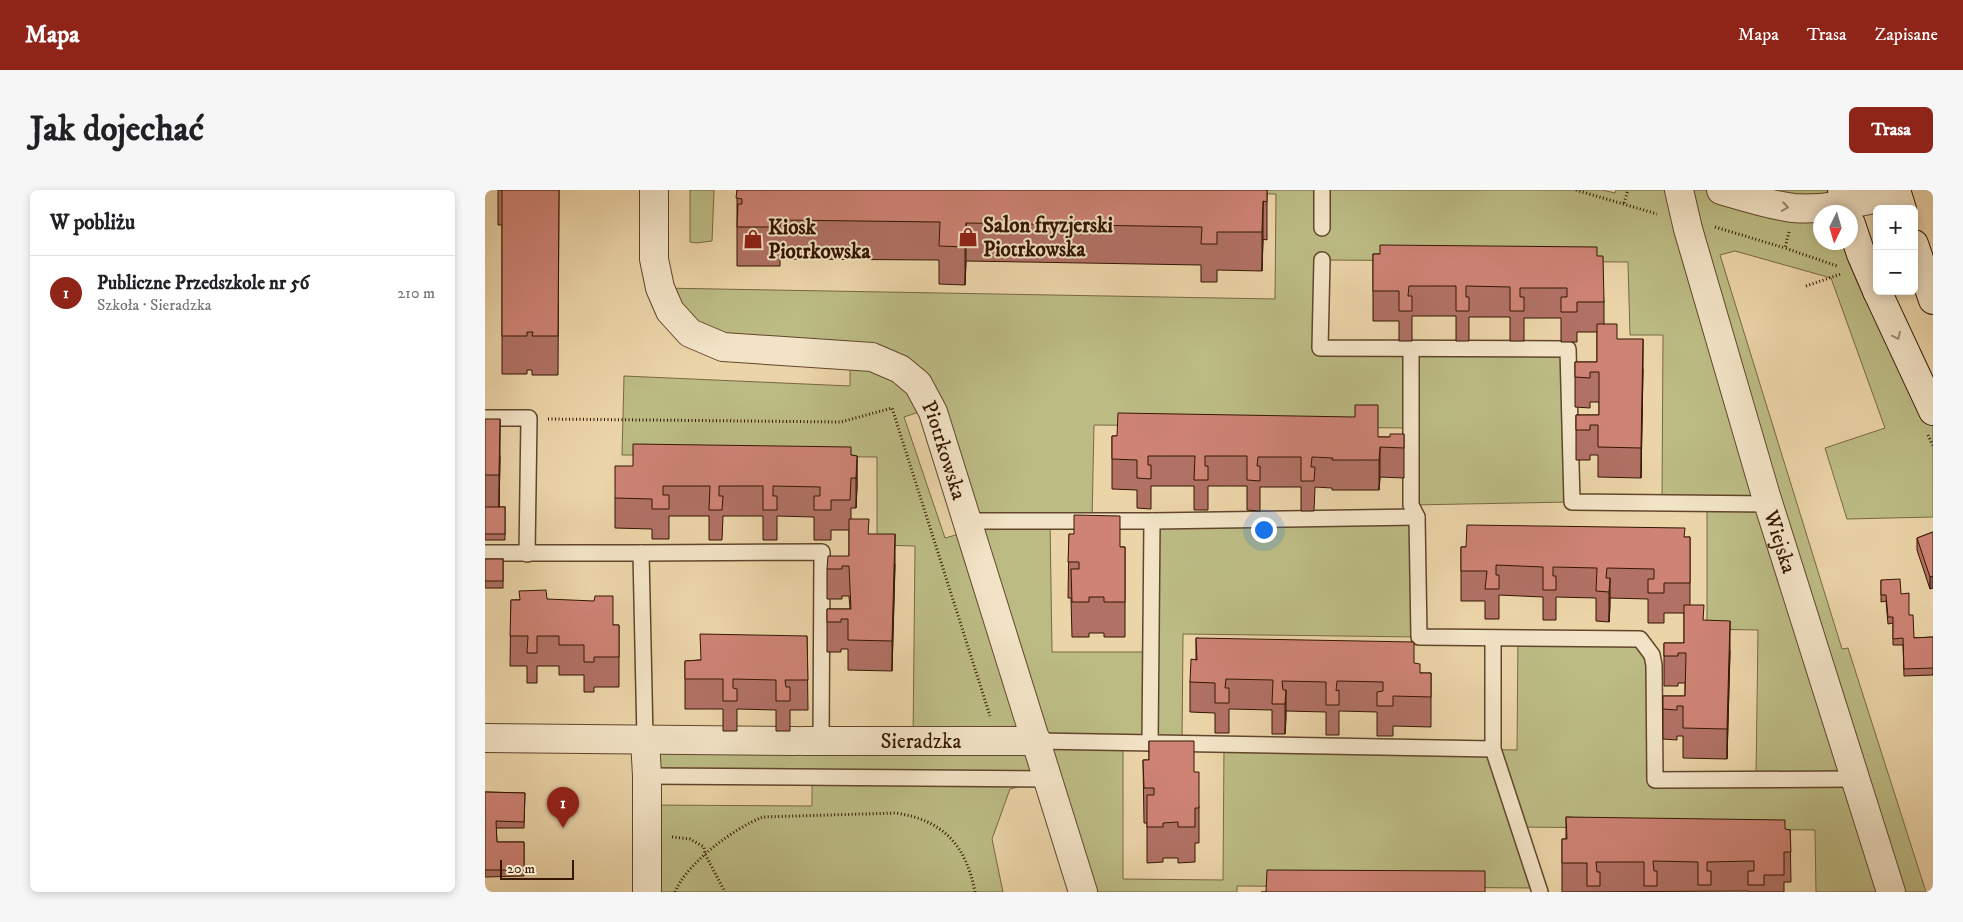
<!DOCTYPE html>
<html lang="pl">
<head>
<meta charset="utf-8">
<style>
	:root { --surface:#fff; --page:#f6f6f6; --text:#202124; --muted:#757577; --line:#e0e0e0; --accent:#8f2418 }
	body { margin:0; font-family:"IM FELL DW Pica",serif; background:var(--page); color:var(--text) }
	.controls { position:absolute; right:15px; top:15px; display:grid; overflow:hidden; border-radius:8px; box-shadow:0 2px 8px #0003 }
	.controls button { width:45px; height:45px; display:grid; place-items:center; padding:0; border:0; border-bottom:1px solid var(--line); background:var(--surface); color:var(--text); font:25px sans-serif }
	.compass { position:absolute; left:1328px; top:15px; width:45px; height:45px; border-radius:50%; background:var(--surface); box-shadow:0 2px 8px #0003; rotate:185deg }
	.scale { position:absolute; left:15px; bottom:12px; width:74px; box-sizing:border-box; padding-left:5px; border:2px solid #351601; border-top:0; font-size:14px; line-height:18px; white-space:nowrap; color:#351601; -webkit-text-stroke:4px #f2e3c6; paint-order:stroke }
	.you { position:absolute; left:778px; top:339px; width:18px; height:18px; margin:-12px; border:4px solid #fff; border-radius:50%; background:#1a73e8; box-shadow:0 0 0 8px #1a73e833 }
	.badge { display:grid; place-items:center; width:32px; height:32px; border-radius:50%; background:var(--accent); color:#fff; font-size:16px; font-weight:700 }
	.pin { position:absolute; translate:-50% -41px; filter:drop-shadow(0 1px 2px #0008) }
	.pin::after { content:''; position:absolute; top:26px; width:18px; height:15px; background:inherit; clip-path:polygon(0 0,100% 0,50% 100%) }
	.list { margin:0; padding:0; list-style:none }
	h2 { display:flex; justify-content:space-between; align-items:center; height:65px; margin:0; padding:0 20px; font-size:21px }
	h2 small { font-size:16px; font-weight:400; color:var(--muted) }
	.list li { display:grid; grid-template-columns:32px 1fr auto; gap:15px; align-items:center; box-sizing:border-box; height:75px; padding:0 20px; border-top:1px solid var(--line) }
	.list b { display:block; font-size:19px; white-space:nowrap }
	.list p { margin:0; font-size:16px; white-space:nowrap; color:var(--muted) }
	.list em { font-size:16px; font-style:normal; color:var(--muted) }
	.map { position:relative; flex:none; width:1448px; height:702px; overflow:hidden; border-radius:8px }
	header { display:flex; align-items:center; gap:30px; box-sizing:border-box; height:70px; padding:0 25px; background:var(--accent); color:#fff }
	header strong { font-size:24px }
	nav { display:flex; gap:28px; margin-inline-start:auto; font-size:18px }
	.intro { display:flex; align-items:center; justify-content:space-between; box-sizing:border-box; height:120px; padding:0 30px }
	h1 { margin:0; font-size:35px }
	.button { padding:12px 22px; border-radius:8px; background:var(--accent); color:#fff; font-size:18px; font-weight:700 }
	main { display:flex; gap:30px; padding:0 30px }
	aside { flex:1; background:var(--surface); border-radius:8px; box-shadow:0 2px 8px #0003 }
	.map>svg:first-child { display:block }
	.green { fill:#bcbb84; stroke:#786842; fill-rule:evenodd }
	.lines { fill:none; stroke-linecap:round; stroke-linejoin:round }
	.lane-casing { stroke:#62462b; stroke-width:18 }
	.street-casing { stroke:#62462b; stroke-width:30 }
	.secondary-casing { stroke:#351601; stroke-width:30 }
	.path { stroke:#351601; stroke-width:3; stroke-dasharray:1 2.5; stroke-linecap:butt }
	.lane { stroke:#f2e3c6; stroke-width:15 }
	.street { stroke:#f2e3c6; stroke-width:28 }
	.secondary { stroke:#f2e3c6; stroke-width:28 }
	.wall { fill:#b17165; stroke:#351601 }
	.shaded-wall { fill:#905c52; stroke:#351601 }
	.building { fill:#ce8375; stroke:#351601 }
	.oneway { stroke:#9d876d }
	.labels { text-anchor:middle; stroke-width:4; stroke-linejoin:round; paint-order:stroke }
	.poi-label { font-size:21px; font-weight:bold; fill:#351601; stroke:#f2e3c6; text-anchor:start }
	.street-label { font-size:21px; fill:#351601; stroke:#f2e3c6 }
</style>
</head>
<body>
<header>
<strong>Mapa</strong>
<nav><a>Mapa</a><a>Trasa</a><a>Zapisane</a></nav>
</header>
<div class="intro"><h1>Jak dojechać</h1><a class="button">Trasa</a></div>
<main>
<aside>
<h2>W pobliżu<small></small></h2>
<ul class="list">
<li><span class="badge">1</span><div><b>Publiczne Przedszkole nr 56</b><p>Szkoła · Sieradzka</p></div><em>210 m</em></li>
</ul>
</aside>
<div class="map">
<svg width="1448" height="702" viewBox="0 0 1448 702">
	<rect width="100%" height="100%" fill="#ebd4a8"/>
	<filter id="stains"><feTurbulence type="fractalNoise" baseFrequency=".004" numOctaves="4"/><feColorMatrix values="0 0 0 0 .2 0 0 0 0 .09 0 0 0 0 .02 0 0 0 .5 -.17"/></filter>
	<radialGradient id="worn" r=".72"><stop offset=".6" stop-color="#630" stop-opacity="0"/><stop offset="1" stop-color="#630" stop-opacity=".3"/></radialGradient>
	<!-- green -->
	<g class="green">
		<polygon points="205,0 229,0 227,51 211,53 205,52"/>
		<path d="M542,0H1117L1130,3L1131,0H1357L1336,22V52H1366L1448,221V327L1362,329L1340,258L1400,238L1346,88L1250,61L1235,65L1357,459L1363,458L1441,702H1331L1330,640L1034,637L1054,698L752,696V702H598L563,589L525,599L507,649L518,702H162V615L327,616V588L162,586L160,549L428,551L430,356L392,355V267L137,265L139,186L365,196V166L238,157L175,98L790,109L791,4ZM837,70L1143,72L1145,145H1178L1177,313L1222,314V439L1273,440L1271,589L1170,590L1161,455L1033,448L1032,560L739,555L738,690L638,689V553L697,554L698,444L934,447L932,327L667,331L666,462H567L565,331H607L609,235L926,238V315L1087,312L1083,159L835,158ZM446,218L485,341L460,348L419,227Z"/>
	</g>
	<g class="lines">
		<defs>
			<g id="lane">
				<polyline points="837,0 837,38"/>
				<polyline points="837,70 835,158 1083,159 1087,312 1284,314"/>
				<polyline points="926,159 926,315 932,327 934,447 1155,449 1167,465 1169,475 1170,590 1370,589"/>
				<polyline points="0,228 44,228 42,364"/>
				<polyline points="483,331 667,331 932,327"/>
				<polyline points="0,363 156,363 160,549"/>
				<polyline points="156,363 337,362 336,551"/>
				<polyline points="1008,448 1008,559 1055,702"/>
				<polyline points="552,551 1008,559"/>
				<polyline points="665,553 667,331"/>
				<polyline points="162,586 564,589"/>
			</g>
			<g id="street">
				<path id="s1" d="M169,0V69L175,98L185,121L205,143L238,157L387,167L415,179L433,194L448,222L598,702"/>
				<path id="s2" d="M1194,0L1203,39L1281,306L1406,702"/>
				<path d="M1236,0C1260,7 1284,15 1308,18C1343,21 1378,11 1412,4"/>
				<polyline points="0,548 311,551"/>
				<polyline points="160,549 162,586 162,702"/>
				<path id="s3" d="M318,551H552"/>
			</g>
			<g id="secondary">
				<polyline points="1357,0 1363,22"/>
				<polyline points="1411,0 1417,19"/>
				<polyline points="1366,34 1376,64 1392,101"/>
				<polyline points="1429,54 1448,110"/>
				<polyline points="1392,101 1448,221"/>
			</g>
		</defs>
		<!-- lane casing -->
		<use href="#lane" class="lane-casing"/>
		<!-- street casing -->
		<use href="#street" class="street-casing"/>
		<!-- secondary casing -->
		<use href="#secondary" class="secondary-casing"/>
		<!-- path -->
		<g class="path">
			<polyline points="1091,0 1172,24"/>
			<polyline points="1139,13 1143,0"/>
			<polyline points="1230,37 1300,58"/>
			<polyline points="1304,42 1300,58 1352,76"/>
			<polyline points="1321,96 1356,84"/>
			<polyline points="63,229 356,232 407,218 505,526"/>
			<polyline points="1443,245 1448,256"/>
			<polyline points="187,647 205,649 219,657 220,664 240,702"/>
			<path d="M190,702C202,673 249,638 278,627L411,623C458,630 481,655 490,702"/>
		</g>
		<!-- lane -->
		<use href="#lane" class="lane"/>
		<!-- street -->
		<use href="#street" class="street"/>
		<!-- secondary -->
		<use href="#secondary" class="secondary"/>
	</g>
	<!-- wall -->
	<g class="wall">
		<polygon points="13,0 74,0 73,185 47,185 47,180 42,180 42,184 17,184 17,35 13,35"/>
		<polygon points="252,0 782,0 782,50 778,49 777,81 732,80 732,92 716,92 716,75 481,71 480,95 454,94 454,70 295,69 295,76 252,76"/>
		<polygon points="888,64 1112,66 1119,112 1119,134 1158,179 1156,288 1113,287 1113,265 1105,265 1105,270 1091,270 1091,225 1114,225 1114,212 1105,212 1105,218 1090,217 1090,172 1112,172 1112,142 1092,142 1092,152 1076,152 1076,128 1039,128 1039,151 1025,151 1025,127 984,127 984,151 971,151 971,126 927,126 927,151 914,151 914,131 888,131"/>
		<polygon points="0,229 15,267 14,317 20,317 20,350 0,350"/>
		<polygon points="919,244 919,288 895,287 894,300 847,300 847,298 830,297 829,321 816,321 816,297 775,297 775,321 762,320 762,296 723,296 723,320 709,320 709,296 666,296 666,319 652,318 652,300 627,299 627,246 905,247"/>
		<polygon points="366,265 372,266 372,296 371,318 366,318 366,329 384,344 410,374 407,481 363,480 363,459 356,459 356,462 342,462 342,419 365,419 364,406 357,406 357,409 342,409 342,379 364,366 364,340 346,340 346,350 329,350 329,327 292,326 292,350 278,350 278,326 238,326 237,350 224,350 224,326 184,326 184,349 167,349 167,339 130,338 130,308 148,276"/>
		<polygon points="1448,342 1445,399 1432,360 1432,348"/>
		<polygon points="584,344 635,357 640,357 640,447 619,447 619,443 604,443 604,447 587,447 586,408 583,408"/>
		<polygon points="1205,347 1205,415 1245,461 1242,569 1198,568 1198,546 1192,546 1192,550 1178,549 1178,506 1200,506 1200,493 1193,493 1193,496 1179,496 1179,453 1199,453 1199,423 1179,423 1179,433 1163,433 1163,409 1125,408 1124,432 1111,431 1111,408 1071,407 1071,430 1058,430 1058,407 1014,405 1014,429 1000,429 1000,411 976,411 976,357"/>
		<rect x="0" y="369" width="18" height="29"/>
		<polygon points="1396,390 1416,404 1424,425 1429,448 1448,447 1448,485 1419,486 1418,455 1408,455 1408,433 1403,434 1401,411 1396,412"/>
		<polygon points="62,409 128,435 134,435 134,497 109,497 109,502 99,502 99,485 74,485 74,476 52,476 52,493 42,493 42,476 25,476 26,410"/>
		<polygon points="322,446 323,520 305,520 305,541 291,541 291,520 252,519 252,541 238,541 238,519 200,519 200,471 215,470"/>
		<polygon points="711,448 929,473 935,483 946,483 946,537 908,536 908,546 892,546 892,522 854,521 854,545 841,545 841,522 801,521 800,544 787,544 787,520 744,519 744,543 730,543 730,523 705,522 705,492 711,469"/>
		<polygon points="664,551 709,582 714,618 714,653 710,653 710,672 693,673 693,668 678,668 678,672 662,673 662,633 659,633 658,570 664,570"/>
		<polygon points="0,602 40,603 39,638 11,638 12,652 39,652 39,686 0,687"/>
		<polygon points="1081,627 1305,640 1306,692 1299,692 1299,702 1263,702 1263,701 1077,702 1077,649 1081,649"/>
	</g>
	<!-- shaded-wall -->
	<g class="shaded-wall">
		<polygon points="778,11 778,49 777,81 777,42"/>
		<polygon points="481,33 481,71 480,95 480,57"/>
		<polygon points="1158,149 1158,179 1156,288 1156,258"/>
		<polygon points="15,229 15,267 14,323 14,285"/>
		<polygon points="895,257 895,287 894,300 894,270"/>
		<polygon points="372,266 372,296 371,318 371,288"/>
		<polygon points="410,344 410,374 407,481 407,451"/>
		<polygon points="1448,386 1448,398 1445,399 1445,387"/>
		<polygon points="1125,388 1125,418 1124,432 1124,402"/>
		<polygon points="1245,431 1245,461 1242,569 1242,539"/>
		<polygon points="801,500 801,530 800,544 800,514"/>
	</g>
	<!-- building -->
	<g class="building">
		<polygon points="17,0 74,0 73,146 47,146 48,142 42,142 42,146 17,146"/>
		<polygon points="252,0 782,0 782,12 778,11 777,42 732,42 732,54 716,54 717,37 481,33 480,57 454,56 455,32 295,30 295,37 252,37 253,14 257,14 257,9 251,8"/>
		<polygon points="895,55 1112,57 1112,66 1118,66 1119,112 1092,112 1092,122 1076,122 1076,107 1082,107 1082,98 1035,98 1035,107 1039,107 1039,121 1025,121 1025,97 981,96 981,107 984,107 984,121 971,121 971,96 924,96 923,106 927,106 927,121 914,121 914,101 888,101 888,64 895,64"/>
		<polygon points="1112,134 1132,134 1132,149 1158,149 1156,258 1113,257 1113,235 1105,235 1105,240 1091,240 1091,225 1114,225 1114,182 1105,182 1105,188 1090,187 1090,172 1112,172"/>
		<polygon points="870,215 893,215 893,247 905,247 905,244 919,244 919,258 895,257 894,270 847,270 848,268 827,267 826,277 830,277 829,291 816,291 816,267 773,267 772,276 775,276 775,291 762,290 762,266 720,266 720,276 723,276 723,290 709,290 710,266 663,266 663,275 666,275 666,289 652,288 652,270 627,269 627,246 632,246 633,223 870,227"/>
		<polygon points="0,229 15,229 14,285 0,285"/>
		<polygon points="148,254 366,257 366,265 372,266 371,288 366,288 365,310 346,310 346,320 329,320 329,306 335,306 335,297 288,296 288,306 292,306 292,320 278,320 278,296 234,296 234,306 238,306 237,320 224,320 225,296 178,296 178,305 184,305 184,319 167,319 167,309 130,308 130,276 148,276"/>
		<rect x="0" y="317" width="20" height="27"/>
		<polygon points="589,325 635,326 635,357 640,357 640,412 619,412 619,407 604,407 604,412 587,412 586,379 594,379 594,372 583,372 584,344 589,344"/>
		<polygon points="364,329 384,329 383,344 410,344 407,451 363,450 363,429 356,429 356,432 342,432 342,419 366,419 364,376 357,376 357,379 342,379 343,366 364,366"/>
		<polygon points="982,335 1200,338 1199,347 1205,347 1205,393 1179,393 1179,403 1163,403 1163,389 1169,389 1169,379 1122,378 1121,388 1125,388 1124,402 1111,401 1112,378 1068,377 1068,386 1071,386 1071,400 1058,400 1058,377 1011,375 1011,385 1014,385 1014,399 1000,399 1002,381 976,381 976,357 981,357"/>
		<polygon points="1448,342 1448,386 1445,387 1432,348"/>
		<rect x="0" y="369" width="18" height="22"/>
		<polygon points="1415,389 1416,404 1424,403 1424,425 1428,425 1429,448 1448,447 1448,478 1419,479 1418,448 1408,449 1408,427 1403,427 1401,405 1396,405 1396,390"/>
		<polygon points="61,400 62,409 109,411 110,406 128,406 128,435 134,435 134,467 109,467 109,472 99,472 99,455 74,455 74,446 52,446 52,463 42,463 43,446 25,446 26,410 35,410 34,401"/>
		<polygon points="1199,415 1219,415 1218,430 1245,431 1242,539 1198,538 1198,516 1192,516 1192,520 1178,519 1178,506 1200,506 1201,463 1193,463 1193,466 1179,466 1179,453 1199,453"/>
		<polygon points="215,444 322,446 323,490 300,490 301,497 305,497 305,511 291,511 291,490 248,489 248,498 252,499 252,511 238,511 238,489 200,489 200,471 216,470"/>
		<polygon points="711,448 929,452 929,473 935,474 935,483 946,483 946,507 908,506 908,516 892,516 892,502 898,501 898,492 852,491 851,501 854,500 854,515 841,515 841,492 797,491 798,500 801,500 800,514 787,514 788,490 741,489 740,498 744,498 744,513 730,513 730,493 705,492 706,469 712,470"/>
		<polygon points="664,551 709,551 709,582 714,582 714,618 710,618 710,637 693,637 693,632 678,633 678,637 662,637 662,605 669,605 669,598 659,598 658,570 664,570"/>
		<polygon points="0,602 40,603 39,632 11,631 12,652 39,652 39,680 0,680"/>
		<polygon points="1081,627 1300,630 1300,639 1305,640 1306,662 1299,662 1299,685 1279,685 1279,695 1263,695 1263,681 1269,681 1269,671 1222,672 1222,681 1226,681 1226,695 1213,695 1213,672 1168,671 1169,681 1172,681 1172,696 1159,696 1159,672 1111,672 1112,682 1115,682 1115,696 1102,696 1102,673 1077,673 1077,649 1082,649"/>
		<polygon points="782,680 1000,681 1000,702 776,702 781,702"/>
	</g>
	<!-- one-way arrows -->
	<defs><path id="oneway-chevron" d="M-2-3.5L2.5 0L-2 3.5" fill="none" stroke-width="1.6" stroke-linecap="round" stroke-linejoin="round" transform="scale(1.25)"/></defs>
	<g class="oneway">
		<use href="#oneway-chevron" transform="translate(1300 17) rotate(9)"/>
		<use href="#oneway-chevron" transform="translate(1412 146) rotate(65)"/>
	</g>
	<!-- icons -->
	<defs>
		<symbol id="shop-bare" viewBox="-9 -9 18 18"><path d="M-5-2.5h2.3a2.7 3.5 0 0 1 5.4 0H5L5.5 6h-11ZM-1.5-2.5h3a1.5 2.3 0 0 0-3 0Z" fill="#8f2418" stroke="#f2e3c6" stroke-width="2.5" paint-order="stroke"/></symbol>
	</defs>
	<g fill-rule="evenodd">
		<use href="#shop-bare" x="469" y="33" width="28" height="28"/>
		<use href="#shop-bare" x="254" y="35" width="28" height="28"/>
	</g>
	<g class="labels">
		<!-- poi labels -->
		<g class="poi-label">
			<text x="498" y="42">Salon fryzjerski<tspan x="498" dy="24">Piotrkowska</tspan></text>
			<text x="283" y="44">Kiosk<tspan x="283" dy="24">Piotrkowska</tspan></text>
		</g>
		<!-- street labels -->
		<g class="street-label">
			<text dy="7" stroke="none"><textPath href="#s1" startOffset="464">Piotrkowska</textPath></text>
			<text dy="7" stroke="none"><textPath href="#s2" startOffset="366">Wiejska</textPath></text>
			<text dy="7" stroke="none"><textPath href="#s3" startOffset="118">Sieradzka</textPath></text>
		</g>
	</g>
	<rect width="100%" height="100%" filter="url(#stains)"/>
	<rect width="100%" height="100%" fill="url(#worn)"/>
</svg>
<div class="controls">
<button>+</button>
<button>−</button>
</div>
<svg class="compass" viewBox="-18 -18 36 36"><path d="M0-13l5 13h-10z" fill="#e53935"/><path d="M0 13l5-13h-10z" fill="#757577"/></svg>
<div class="scale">20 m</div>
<div class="you"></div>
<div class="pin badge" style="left:78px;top:638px">1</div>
</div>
</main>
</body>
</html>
